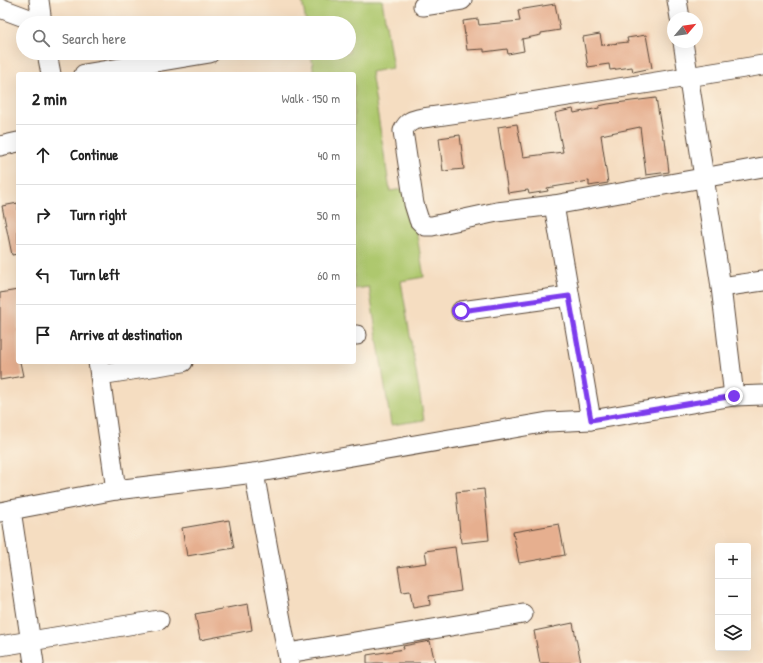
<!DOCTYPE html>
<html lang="en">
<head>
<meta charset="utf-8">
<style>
	:root { --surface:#fff; --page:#f2f2f2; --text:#222; --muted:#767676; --line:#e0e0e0 }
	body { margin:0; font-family:"Patrick Hand",sans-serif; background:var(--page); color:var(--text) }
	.controls { position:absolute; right:12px; bottom:12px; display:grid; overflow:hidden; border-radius:4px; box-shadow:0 4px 16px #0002 }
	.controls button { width:36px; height:36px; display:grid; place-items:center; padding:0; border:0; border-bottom:1px solid var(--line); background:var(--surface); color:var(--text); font:20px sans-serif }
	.compass { position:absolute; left:667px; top:12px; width:36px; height:36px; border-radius:50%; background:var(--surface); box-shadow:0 4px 16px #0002; rotate:61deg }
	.stop { position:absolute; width:12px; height:12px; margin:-9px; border:3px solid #7c3aed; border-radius:50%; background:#fff }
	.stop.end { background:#7c3aed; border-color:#fff; box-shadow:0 1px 4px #0008 }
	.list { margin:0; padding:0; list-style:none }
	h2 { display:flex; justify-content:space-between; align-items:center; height:52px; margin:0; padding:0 16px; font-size:17px }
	h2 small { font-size:13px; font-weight:400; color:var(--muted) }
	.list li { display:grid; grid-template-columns:26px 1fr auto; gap:12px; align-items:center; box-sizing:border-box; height:60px; padding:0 16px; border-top:1px solid var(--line) }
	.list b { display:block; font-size:15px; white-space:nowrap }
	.list em { font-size:13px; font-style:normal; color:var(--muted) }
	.icon { flex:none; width:22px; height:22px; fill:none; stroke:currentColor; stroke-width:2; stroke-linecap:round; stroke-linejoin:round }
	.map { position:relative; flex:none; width:763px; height:663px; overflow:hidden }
	.search { position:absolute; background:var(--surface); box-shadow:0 4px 16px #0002; left:16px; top:16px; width:340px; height:44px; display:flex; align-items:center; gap:10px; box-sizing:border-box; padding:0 14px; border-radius:22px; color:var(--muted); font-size:15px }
	.panel { position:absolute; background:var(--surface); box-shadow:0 4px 16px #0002; left:16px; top:72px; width:340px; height:292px; border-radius:4px }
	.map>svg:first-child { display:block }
	.green { fill:#aec86e; stroke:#747946 }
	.building { fill:#e6af8f }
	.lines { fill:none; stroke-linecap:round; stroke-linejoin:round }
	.minor-casing { stroke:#574536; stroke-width:21 }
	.minor { stroke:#fff; stroke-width:19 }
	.route { stroke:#7c3aed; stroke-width:5 }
</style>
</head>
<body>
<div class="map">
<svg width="763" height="663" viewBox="0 0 763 663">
	<rect width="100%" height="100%" fill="#fcf5e5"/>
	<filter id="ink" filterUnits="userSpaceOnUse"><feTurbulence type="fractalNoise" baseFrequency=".025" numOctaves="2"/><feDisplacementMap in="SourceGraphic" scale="8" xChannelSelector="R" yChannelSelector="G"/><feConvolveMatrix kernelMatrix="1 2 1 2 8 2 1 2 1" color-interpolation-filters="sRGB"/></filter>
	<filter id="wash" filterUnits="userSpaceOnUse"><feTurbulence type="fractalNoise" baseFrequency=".012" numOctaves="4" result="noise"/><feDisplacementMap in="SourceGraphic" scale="16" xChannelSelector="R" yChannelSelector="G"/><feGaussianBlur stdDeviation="0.9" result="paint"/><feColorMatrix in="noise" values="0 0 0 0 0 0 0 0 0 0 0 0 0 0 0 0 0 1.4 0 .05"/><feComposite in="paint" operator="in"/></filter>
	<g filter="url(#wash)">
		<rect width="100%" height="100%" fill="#f5ddc1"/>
		<!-- green -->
		<polygon class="green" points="302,0 382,0 393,68 371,72 390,191 409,188 424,277 401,281 424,420 391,425 369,287 354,289 354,201 358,200 354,177 354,74 314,74 311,53 349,53 349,23 306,23"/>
		<g id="blocks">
			<!-- building -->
			<g class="building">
				<polygon points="555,4 560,30 541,33 541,35 522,39 524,51 508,54 507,49 484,52 484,49 467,50 463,21 478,19 479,25 520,21 518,10"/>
				<polygon points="600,34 602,45 628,42 627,38 646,35 652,68 633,72 632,67 610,70 609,64 588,67 583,37"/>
				<polygon points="656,98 663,139 665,139 669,172 646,175 640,127 601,135 608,183 589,186 589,181 547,188 548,191 529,194 528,190 508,193 498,127 517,124 523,157 563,152 555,113 573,109 574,113 599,108 599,106 608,104"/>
				<polygon points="460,135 464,169 443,171 439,138"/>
				<polygon points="18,203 18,254 12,255 2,206"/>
				<polygon points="18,290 18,362 20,362 23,376 0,380 0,293"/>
				<polygon points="484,489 489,540 461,543 456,492"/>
				<polygon points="229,520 234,548 187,556 182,528"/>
				<polygon points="559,524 565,555 519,563 513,532"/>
				<polygon points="455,547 461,591 429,596 430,605 413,608 410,591 402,592 398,567 427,563 425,551"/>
				<polygon points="248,604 252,630 200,640 195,614"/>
				<polygon points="573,623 581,663 540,663 534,631"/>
				<polygon points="430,641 435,663 367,663 367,655 404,649 403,646"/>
			</g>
		</g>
	</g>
	<g filter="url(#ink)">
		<use href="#blocks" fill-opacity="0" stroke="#574536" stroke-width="1"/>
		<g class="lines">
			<defs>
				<g id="minor">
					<polyline points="39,0 42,23"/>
					<polyline points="677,0 680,18"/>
					<polyline points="423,6 462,0"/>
					<polyline points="0,8 40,23"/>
					<polyline points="683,42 721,287 734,396"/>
					<polyline points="47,53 51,74"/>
					<path d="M763,65L493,108L423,118C413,120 407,121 403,131L414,204L419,220L425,226H432L497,212L554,205L763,167"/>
					<polyline points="84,74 210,53"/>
					<polyline points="0,146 18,142"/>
					<polyline points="554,205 591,420"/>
					<polyline points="721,287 763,281"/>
					<polyline points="461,311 569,296"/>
					<polyline points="354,335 357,335"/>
					<polyline points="98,362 116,490"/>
					<polyline points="100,375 183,362"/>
					<polyline points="254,473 289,663"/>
					<polyline points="11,510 34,663"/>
					<polyline points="0,512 116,490 254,473 548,422 591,420 734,396 763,395"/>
					<polyline points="0,646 159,620"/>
					<polyline points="288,653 523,614"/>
				</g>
			</defs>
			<!-- minor casing -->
			<use href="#minor" class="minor-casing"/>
			<!-- minor -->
			<use href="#minor" class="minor"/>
		</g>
	</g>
	<g class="lines" filter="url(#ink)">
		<!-- route -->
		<polyline class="route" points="461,311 569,296 591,420 734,396"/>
	</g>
</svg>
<div class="controls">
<button>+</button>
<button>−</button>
<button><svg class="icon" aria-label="layers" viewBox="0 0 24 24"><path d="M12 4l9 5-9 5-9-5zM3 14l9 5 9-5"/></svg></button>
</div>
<svg class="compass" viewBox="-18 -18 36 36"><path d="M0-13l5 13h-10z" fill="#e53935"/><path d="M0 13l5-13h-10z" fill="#767676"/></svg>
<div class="stop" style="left:461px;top:311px"></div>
<div class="stop end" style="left:734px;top:396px"></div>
<div class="search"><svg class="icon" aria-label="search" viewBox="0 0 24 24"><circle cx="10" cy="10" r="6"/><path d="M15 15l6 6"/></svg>Search here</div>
<section class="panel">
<h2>2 min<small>Walk · 150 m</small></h2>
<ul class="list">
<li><svg class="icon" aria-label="ahead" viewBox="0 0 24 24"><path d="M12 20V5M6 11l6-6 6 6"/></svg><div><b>Continue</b></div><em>40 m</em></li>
<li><svg class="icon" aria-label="right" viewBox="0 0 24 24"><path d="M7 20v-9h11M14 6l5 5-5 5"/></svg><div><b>Turn right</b></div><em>50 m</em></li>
<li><svg class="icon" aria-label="left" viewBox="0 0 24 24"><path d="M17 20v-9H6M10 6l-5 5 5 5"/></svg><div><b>Turn left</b></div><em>60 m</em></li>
<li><svg class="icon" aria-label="arrive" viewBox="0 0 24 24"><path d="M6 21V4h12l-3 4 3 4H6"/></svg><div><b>Arrive at destination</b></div></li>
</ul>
</section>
</div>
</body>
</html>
